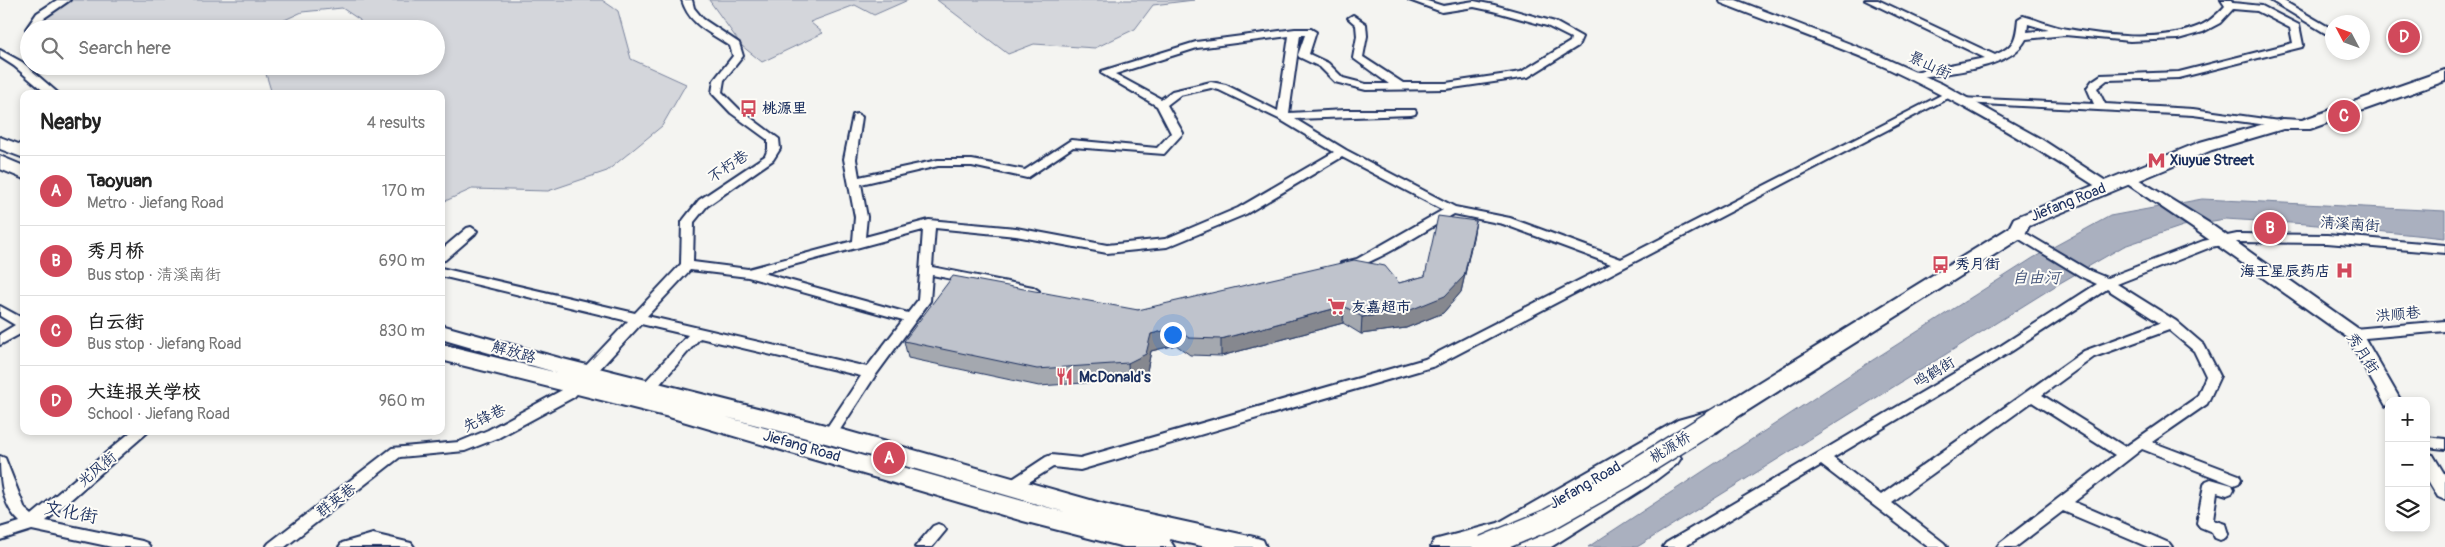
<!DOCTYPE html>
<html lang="en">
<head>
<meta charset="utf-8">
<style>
	:root { --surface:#fff; --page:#f2f2f2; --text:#222; --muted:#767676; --line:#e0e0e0; --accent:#d1495b }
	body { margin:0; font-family:Pangolin,"LXGW WenKai TC",sans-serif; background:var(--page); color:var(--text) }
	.controls { position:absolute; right:15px; bottom:15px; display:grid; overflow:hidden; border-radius:10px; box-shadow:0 2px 8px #0003 }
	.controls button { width:45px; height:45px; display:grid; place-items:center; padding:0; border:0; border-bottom:1px solid var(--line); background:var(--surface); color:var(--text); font:25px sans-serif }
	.compass { position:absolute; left:2325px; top:15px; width:45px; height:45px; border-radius:50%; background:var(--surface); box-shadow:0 2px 8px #0003; rotate:311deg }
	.you { position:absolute; left:1172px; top:334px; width:18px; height:18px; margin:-12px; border:4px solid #fff; border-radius:50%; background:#1a73e8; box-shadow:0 0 0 8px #1a73e833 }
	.badge { display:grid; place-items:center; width:32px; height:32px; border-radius:50%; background:var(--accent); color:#fff; font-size:16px; font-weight:700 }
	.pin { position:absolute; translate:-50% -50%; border:2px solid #fff; box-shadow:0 1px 5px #0006 }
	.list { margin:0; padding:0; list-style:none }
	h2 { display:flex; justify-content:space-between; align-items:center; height:65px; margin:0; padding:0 20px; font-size:21px }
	h2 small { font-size:16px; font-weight:400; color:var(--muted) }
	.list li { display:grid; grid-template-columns:32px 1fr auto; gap:15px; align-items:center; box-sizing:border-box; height:70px; padding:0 20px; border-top:1px solid var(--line) }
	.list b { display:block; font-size:19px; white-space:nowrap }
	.list p { margin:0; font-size:16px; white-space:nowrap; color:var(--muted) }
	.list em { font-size:16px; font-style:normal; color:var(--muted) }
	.icon { flex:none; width:28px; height:28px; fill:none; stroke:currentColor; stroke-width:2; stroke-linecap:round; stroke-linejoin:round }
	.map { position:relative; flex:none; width:2445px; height:547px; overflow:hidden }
	.search { position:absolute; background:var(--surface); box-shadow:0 2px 8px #0003; left:20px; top:20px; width:425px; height:55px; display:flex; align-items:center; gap:12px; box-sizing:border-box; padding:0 18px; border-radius:28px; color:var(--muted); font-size:19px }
	.panel { position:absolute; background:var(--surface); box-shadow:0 2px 8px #0003; left:20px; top:90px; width:425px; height:345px; border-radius:10px }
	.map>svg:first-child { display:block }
	.green { fill:#d4d6db; stroke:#78829c }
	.water { fill:#aab0bf; stroke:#717c98 }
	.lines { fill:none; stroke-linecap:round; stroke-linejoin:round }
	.minor-casing { stroke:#1b2f5e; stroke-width:4 }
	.tertiary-casing { stroke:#1b2f5e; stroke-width:4 }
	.primary-casing { stroke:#1b2f5e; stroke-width:4 }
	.minor { fill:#fdfcf7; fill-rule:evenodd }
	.tertiary { fill:#fdfcf7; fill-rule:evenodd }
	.primary { fill:#fdfcf7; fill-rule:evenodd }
	.secondary-bridge-casing { stroke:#1b2f5e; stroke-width:24; stroke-linecap:butt }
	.secondary-bridge { stroke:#fdfcf7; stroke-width:21 }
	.wall { fill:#a4a8af; stroke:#1b2f5e }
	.shaded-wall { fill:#86888f; stroke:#1b2f5e }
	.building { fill:#bfc3cc; stroke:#1b2f5e }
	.labels { text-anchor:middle; stroke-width:4; stroke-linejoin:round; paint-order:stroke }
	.street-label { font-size:15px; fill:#1b2f5e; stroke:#fdfcf7 }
	.poi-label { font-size:15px; font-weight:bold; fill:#1b2f5e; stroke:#fdfcf7; text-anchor:start }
	.water-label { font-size:16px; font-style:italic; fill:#46567b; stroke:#fdfcf7 }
	.near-street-label { font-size:18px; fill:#1b2f5e; stroke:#fdfcf7 }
</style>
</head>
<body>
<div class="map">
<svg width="2445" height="547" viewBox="0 0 2445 547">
	<rect width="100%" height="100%" fill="#f4f4f1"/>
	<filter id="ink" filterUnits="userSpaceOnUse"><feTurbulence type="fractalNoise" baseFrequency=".02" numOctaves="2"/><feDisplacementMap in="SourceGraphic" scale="10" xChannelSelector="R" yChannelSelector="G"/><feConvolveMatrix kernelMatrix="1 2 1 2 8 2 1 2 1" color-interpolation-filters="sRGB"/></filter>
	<g filter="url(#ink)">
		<!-- green -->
		<g class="green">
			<polygon points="71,0 602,0 618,11 631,59 686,84 662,126 607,171 548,191 472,189 441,203 441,94 272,94 266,74 285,66 436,66 436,29 359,29 360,20 342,8 302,12 265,29 36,29 35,24"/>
			<polygon points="709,0 908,0 874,15 855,5 810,22 823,33 762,62 742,46"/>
			<polygon points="937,0 1194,0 1153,5 1135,29 1095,48 1034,44 1008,54"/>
		</g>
		<!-- water -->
		<polygon class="water" points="2202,199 2445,211 2445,238 2307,224 2225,219 2183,226 2124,246 2060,283 1637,547 1588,547 1854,372 2033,258 2110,216"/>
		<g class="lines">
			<defs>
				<g id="minor">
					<polygon points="57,0 70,0 44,18 36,29 29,29 27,31 26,29 37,13"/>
					<path d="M682,0H692L694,8L703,19L739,43L743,56L724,80L722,92L739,109L779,139L780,149L773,160L707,206L694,222L693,262L748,269L853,241L855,217L844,159L853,115L857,114L862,117L856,159L859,177L938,160H972L1025,170L1071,140L1157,148L1171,133L1157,106L1101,73L1102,71L1196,42L1295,29H1311L1316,32L1309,54L1328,63L1343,78L1366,84H1389L1353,58L1357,36L1356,25L1348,18L1353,15L1366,24L1367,36L1363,57L1403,83H1446L1521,72L1570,42L1571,38L1547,26L1493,11L1474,7L1442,12L1409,0H1424L1443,6L1474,1L1494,5L1555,22L1582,37L1578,46L1528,77L1446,89L1366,90L1335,82L1320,67L1299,57L1298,55L1305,35H1300L1289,113L1345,110H1415L1416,112L1415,114L1411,115L1295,119L1346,150L1455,207L1510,218L1621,259L1947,92L1951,91L1956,94L1435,366L1080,470L1053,467L1013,492L1008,490L1006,486L1008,482L1046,457L1051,455L1080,458L1425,359L1611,264L1503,224L1454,214C1433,226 1360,274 1341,269L1339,266L1341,263L1357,259L1443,210L1342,157L1246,214L1167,247L1107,253L1016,236L935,228L932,267L1033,287L1039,291L1033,295L932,275L930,301L875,376L834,439L829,440L824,439L822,435L861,376L700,338L653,392H643L641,388L643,384L688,335L641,324L574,397L498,438L465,451L400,457L285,547H266L269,543L392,448L459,442L488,430L564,389L628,321L441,276V268L635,313L681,264L682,222L684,219L699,200L765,156L768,149V140L731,113L712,93L714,80L733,56L730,46C711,33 689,25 682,0ZM1289,36L1278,111L1226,85L1211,82L1172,91L1161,99L1115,74L1197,48ZM1211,88L1219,90L1279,119L1334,152L1238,208L1165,239L1107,245L1016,228L929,220L865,237L867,217L861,184L938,166H972L1027,178L1073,147L1164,154L1183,133L1167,105L1180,95ZM923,230L918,300L908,313L763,273ZM690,270L748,277L903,320L867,367L647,316Z"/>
					<path d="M1865,0H1878L1995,55C2015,46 2016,39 2018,19L2023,16C2038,20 2052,27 2068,29C2107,36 2156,42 2194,28C2207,24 2216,16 2225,6L2221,0H2231L2233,3L2262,6L2299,25L2303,45L2302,47L2179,78L2107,80L2097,88L2105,104L2193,109L2286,122L2287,124L2282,127L2193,115L1963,103L1958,100L1959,98L2094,104L2087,88L2092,81L2101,75L2179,72L2293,43L2290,28L2257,11L2233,9L2220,23L2203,32L2178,39L2130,41L2065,35L2026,39C2011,70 1944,73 1913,78L1909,77V73L1985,58ZM2028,24L2049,30L2027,32Z"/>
					<polygon points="2270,0 2282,0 2332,29 2332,33 2325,33"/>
					<polygon points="0,50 22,62 59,94 47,94 14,66 0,57"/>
					<polygon points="471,227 477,231 475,234 445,260 441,261 441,250 467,228"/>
					<path d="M2017,228L2090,271L2107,278L2203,241L2237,234L2327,235L2445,245V253L2327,243L2237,242L2211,247L2117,284L2176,321L2204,345L2220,376L2207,404L2152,442L2239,475L2241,479L2239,483L2234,485L2142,449L2074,502L2169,543L2172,547H2148L2063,511L2016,547H1997L2000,543L2115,455L2032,402L1892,503L1944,543L1947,547H1928L1821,465L1684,547H1663L1666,543L2002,345L2097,284L2082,277L2013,235L2011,232ZM2107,289L2160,323L2084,351L1881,495L1833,458L2012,351ZM2169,330L2194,351L2206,376L2197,397L2125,447L2042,395L2094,357Z"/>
					<polygon points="0,306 24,319 24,332 0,345 0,334 15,325 0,316"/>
					<polygon points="2445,321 2445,331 2354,339 2349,337 2347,334 2349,331 2354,329"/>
					<path d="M132,431H149L46,521L142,541L147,543L150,547H112L32,530L0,540V528L20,522C2,506 0,479 0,456L5,458L25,509L32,515Z"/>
					<polygon points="2426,437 2445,439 2445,449 2426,447"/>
					<polygon points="2211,479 2232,485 2234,489 2232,493 2227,495 2217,492 2213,520 2225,524 2228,534 2225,538 2220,540 2215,538 2212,532 2200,527 2197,523 2204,485 2206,481"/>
					<polygon points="938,524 943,526 946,530 932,547 915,547 933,526"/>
					<polygon points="373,534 411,543 414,547 339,547 342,543"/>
				</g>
				<g id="tertiary">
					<path d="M1719,0H1736L1871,52L1942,84L2041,139L2115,187L2112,190H2102C2032,145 1962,103 1887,68C1833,44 1776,25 1721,3Z"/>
					<polygon points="2128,173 2209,223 2360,330 2401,401 2389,401 2389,407 2386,406 2348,338 2197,231 2123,181 2121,178 2123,175"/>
					<polygon points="2426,453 2433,455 2445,475 2445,500 2438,497 2426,477"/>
				</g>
				<g id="primary">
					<polygon points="2445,70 2445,81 2310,129 2283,129 2212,150 2029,226 2024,236 1731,421 1717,432 1709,434 1700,430 1694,432 1513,538 1481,547 1431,547 1434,540 1498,523 1678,420 1714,410 2009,228 2014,218 2200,142 2282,119 2302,120"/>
					<polygon points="0,137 24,146 24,158 0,149"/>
					<polygon points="0,156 24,166 24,179 0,169"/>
					<path d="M441,325L563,359L829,426L1108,505L1254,537L1263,540L1266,547H1206L1169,539L1174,547H1124L1023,521L669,417L441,360V344L558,373L441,339ZM726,417L829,444L1065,512L1023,501Z"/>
					<polygon points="1669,449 1677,452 1681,458 1677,464 1648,486 1551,547 1512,547 1515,540 1529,535 1632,474 1661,452"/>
				</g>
			</defs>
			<!-- minor casing -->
			<use href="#minor" class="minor-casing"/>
			<!-- tertiary casing -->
			<use href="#tertiary" class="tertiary-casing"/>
			<!-- primary casing -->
			<use href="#primary" class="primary-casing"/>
			<!-- minor -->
			<use href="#minor" class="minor"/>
			<!-- tertiary -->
			<use href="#tertiary" class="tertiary"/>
			<!-- primary -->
			<use href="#primary" class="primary"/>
			<defs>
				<polyline id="secondary-bridge" points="1483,547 1548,520 1624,477 1723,415"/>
			</defs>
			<!-- secondary-bridge casing -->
			<use href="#secondary-bridge" class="secondary-bridge-casing"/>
			<!-- secondary-bridge -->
			<use href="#secondary-bridge" class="secondary-bridge"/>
		</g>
		<!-- wall -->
		<polygon class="wall" points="1476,221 1473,238 1461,292 1443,313 1406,328 1361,334 1343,323 1221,356 1190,355 1176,345 1151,351 1147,371 1129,380 1039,386 908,358 904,341 1138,310 1399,283 1425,276"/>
		<!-- shaded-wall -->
		<g class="shaded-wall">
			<polygon points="1476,221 1473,238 1461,292 1443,313 1406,328 1361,334 1362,317 1408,311"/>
			<polygon points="1344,306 1343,323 1221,356 1221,339"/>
			<polygon points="1175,328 1176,345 1151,351 1147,371 1129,380 1128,363 1151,334"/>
		</g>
		<!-- building -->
		<polygon class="building" points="1438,216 1476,221 1464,276 1445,296 1408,311 1362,317 1344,306 1221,339 1189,338 1175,328 1151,334 1146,354 1128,363 1037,369 904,341 953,276 1138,310 1354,260 1385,266 1399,283 1425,276"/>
	</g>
	<!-- icons -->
	<defs>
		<symbol id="bus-bare" viewBox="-9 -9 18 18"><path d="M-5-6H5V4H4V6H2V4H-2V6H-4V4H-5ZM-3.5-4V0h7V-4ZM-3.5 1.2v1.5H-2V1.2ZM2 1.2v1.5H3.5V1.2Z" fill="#d1495b" stroke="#fdfcf7" stroke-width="2.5" paint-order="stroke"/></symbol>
		<symbol id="metro-bare" viewBox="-9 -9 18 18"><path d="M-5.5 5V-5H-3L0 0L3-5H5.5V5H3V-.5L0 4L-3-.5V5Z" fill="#d1495b" stroke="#fdfcf7" stroke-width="2.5" paint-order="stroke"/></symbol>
		<symbol id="hospital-bare" viewBox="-9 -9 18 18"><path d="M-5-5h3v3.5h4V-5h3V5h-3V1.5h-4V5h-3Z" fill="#d1495b" stroke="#fdfcf7" stroke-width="2.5" paint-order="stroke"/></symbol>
		<symbol id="supermarket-bare" viewBox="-9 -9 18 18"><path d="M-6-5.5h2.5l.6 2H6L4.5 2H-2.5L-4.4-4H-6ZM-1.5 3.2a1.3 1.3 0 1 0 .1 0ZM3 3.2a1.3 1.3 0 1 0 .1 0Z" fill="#d1495b" stroke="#fdfcf7" stroke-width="2.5" paint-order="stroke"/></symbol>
		<symbol id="restaurant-bare" viewBox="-9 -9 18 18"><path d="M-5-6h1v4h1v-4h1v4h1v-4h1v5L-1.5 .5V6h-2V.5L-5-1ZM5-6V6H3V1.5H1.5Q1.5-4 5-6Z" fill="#d1495b" stroke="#fdfcf7" stroke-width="2.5" paint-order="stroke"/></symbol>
	</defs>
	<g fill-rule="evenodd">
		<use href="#bus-bare" x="736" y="96" width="25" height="25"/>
		<use href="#metro-bare" x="2144" y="148" width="25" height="25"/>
		<use href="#bus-bare" x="1928" y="252" width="25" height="25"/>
		<use href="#hospital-bare" x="2332" y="258" width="25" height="25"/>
		<use href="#supermarket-bare" x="1324" y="294" width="25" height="25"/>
		<use href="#restaurant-bare" x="1052" y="364" width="25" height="25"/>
	</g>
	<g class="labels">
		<!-- street labels -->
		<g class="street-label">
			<text transform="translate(1930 65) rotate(26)" y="5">景山街</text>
			<text transform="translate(728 166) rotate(-34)" y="5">不朽巷</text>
			<text transform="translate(2068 202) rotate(-22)" y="5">Jiefang Road</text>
			<text transform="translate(2350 224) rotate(4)" y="5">清溪南街</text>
			<text transform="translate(2398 314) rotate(-5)" y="5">洪顺巷</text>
			<text transform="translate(514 352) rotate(16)" y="5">解放路</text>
			<text transform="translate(2363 353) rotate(57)" y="5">秀月街</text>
			<text transform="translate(1934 372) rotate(-31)" y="5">鸣鹤街</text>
			<text transform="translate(484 418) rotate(-25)" y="5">先锋巷</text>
			<text transform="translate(802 446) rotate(16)" y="5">Jiefang Road</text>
			<text transform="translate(1670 447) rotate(-32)" y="5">桃源桥</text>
			<text transform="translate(97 469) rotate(-40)" y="5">光风街</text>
			<text transform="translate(1585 485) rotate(-30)" y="5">Jiefang Road</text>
			<text transform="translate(336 500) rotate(-37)" y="5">群英巷</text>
		</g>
		<!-- poi labels -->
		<g class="poi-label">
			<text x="762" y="113">桃源里</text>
			<text x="2170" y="165">Xiuyue Street</text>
			<text x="1955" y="269">秀月街</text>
			<text x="2330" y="276" text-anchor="end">海王星辰药店</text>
			<text x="1351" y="312">友嘉超市</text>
			<text x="1079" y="382">McDonald's</text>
		</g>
		<!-- water labels -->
		<g class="water-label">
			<text x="2036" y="283">自由河</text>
		</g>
		<!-- near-street labels -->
		<g class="near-street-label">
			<text transform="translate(71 512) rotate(11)" y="6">文化街</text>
		</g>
	</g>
</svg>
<div class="controls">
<button>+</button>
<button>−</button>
<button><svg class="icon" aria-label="layers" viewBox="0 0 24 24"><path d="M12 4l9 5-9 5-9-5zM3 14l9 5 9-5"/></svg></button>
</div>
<svg class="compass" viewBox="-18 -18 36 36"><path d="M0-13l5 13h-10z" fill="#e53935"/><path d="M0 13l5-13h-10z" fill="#767676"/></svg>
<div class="you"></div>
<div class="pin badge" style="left:889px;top:458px">A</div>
<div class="pin badge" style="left:2270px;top:228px">B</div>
<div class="pin badge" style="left:2344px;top:116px">C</div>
<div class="pin badge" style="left:2404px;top:37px">D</div>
<div class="search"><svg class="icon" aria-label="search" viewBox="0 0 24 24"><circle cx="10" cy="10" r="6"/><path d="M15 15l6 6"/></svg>Search here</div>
<section class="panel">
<h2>Nearby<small>4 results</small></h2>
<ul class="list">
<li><span class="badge">A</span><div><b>Taoyuan</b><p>Metro · Jiefang Road</p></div><em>170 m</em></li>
<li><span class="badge">B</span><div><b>秀月桥</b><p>Bus stop · 清溪南街</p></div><em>690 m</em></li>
<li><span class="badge">C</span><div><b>白云街</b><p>Bus stop · Jiefang Road</p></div><em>830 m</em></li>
<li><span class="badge">D</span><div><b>大连报关学校</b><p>School · Jiefang Road</p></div><em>960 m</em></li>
</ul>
</section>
</div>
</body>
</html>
